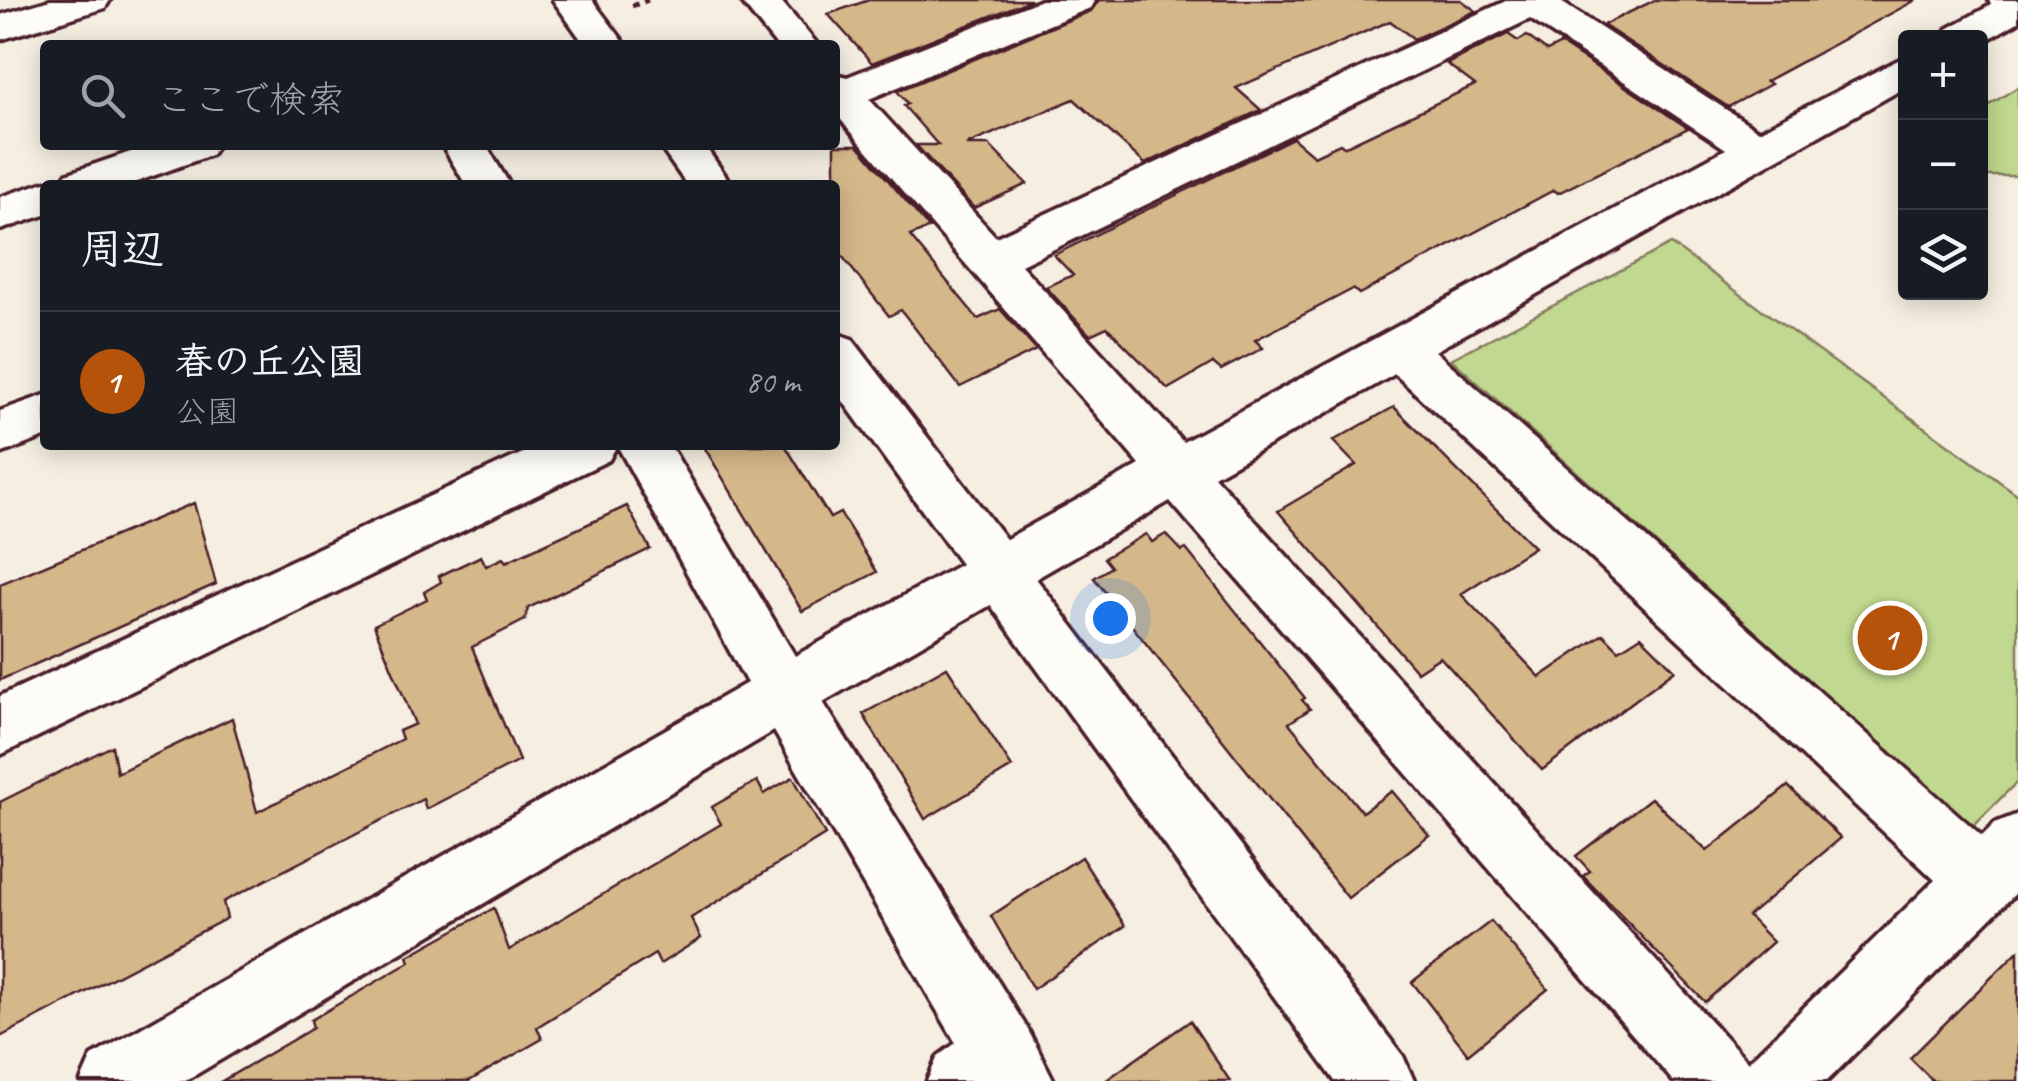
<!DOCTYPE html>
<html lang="ja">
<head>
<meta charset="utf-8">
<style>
	:root { --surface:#171b24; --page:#20242c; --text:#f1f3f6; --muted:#9ea1a6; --line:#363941; --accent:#b45309 }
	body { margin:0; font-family:Caveat,"Klee One",sans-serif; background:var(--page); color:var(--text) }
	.controls { position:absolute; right:30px; top:30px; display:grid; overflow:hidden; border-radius:10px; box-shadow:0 5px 25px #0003 }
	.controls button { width:90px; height:90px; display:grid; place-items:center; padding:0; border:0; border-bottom:2px solid var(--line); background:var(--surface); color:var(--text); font:50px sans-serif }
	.you { position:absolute; left:1110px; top:618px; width:35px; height:35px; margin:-25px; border:8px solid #fff; border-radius:50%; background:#1a73e8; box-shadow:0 0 0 15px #1a73e833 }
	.badge { display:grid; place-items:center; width:65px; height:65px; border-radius:50%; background:var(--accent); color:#fff; font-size:32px; font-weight:700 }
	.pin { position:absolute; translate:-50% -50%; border:5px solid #fff; box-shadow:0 2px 10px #0006 }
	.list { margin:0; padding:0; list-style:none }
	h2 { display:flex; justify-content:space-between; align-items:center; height:130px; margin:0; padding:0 40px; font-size:42px }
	h2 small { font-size:32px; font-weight:400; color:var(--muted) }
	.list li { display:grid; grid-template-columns:65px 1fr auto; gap:30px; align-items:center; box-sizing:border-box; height:140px; padding:0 40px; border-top:2px solid var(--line) }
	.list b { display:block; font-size:38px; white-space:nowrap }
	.list p { margin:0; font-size:32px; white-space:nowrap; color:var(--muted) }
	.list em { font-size:32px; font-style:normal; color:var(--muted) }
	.icon { flex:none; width:55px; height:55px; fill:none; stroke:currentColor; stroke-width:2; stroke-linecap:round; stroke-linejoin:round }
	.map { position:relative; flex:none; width:2018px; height:1081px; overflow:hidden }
	.search { position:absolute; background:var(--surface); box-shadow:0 5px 25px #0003; left:40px; top:40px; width:800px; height:110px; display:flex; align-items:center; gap:25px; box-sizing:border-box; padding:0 35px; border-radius:10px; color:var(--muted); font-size:38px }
	.panel { position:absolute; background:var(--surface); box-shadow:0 5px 25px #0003; left:40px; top:180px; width:800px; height:270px; border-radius:10px }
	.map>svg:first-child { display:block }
	.green { fill:#c0d88f; stroke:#857c5d; stroke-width:2.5 }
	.building { fill:#d5b889; stroke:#4a1f2b; stroke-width:2.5 }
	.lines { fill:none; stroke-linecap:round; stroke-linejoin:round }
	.street-casing { stroke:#4a1f2b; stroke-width:7 }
	.secondary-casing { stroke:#4a1f2b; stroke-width:7 }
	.path { stroke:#4a1f2b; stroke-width:5; stroke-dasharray:6 6; stroke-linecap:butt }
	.street { fill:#fdfcf7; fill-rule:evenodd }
	.secondary { fill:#fdfcf7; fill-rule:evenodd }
</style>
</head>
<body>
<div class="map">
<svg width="2018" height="1081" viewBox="0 0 2018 1081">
	<rect width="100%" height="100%" fill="#f5eee1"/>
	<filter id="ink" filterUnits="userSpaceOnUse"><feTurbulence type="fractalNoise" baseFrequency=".01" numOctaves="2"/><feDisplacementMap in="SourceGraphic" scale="20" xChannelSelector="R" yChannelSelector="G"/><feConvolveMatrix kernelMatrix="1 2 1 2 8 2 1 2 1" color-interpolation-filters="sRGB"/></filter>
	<g filter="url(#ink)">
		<!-- green -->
		<g class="green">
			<polygon points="2018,87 2018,176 1981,176 1981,110"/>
			<polygon points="1671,244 2018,495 2018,781 1972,827 1451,359"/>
		</g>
		<!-- building -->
		<g class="building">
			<polygon points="869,0 1031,0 872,63 828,14"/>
			<polygon points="1099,0 1461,0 1476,11 1414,39 1390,21 1236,88 1261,110 1145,164 1074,99 966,145 989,145 1027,184 974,208 916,145 938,145 904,106 908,104 897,91 1091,11"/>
			<polygon points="1655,0 1916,0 1766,81 1771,84 1728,107 1603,25"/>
			<polygon points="1508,34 1518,41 1527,36 1547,51 1561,44 1688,128 1558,193 1554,190 1359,294 1353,289 1255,340 1263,348 1221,370 1213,363 1168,389 1107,327 1090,335 1046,287 1073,275 1054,255 1293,138 1314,156 1340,144 1344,147 1475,85 1447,64"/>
			<polygon points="835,145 858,145 929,228 910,236 978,319 1000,309 1036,350 960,387 901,310 889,316 835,247"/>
			<polygon points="1394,407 1534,547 1461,594 1540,677 1603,634 1619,650 1641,636 1675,670 1542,770 1440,657 1417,672 1278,511 1356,465 1333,441"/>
			<polygon points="703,445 785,445 830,518 840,513 877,572 802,611"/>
			<polygon points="194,503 216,584 0,680 0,584"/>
			<polygon points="627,506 650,549 528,608 525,620 472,647 519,761 426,809 423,799 223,902 227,918 0,1037 0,802 112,746 117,773 232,718 257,812 402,739 399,731 415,724 374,625 427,599 424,592 441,582 439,576 481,556 486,566 503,558 506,562"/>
			<polygon points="1146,534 1152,542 1166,534 1182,551 1186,549 1305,698 1302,700 1310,709 1289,723 1362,812 1392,791 1429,835 1348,898 1094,578 1111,567 1104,558"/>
			<polygon points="947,667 1012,767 925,819 863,714"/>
			<polygon points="793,777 825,835 691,918 701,938 660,964 655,954 537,1027 542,1039 469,1081 222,1081 313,1028 311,1020 410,962 408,956 494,908 509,950 721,824 712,807 757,781 764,794"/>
			<polygon points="1788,786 1841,838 1748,916 1773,942 1705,1002 1583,876 1590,871 1576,856 1651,798 1707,851"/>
			<polygon points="1081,857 1125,926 1033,989 991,916"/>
			<polygon points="1491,921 1548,989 1468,1054 1412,982"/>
			<polygon points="2018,951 2018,1081 1933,1081 1910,1058"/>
			<polygon points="1190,1021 1230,1081 1105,1081"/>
		</g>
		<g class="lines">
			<defs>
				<g id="street">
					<polygon points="740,0 780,0 818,45 776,45"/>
					<path d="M1041,0H1095L1090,8L869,99L996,237L1508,0H1558L1759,131L1906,56V87L1435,351L1982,836L1995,823L2018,814V891L1827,1081H1673L1170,501L823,702L1027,1028L1054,1081H927L938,1056L956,1043L774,731L185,1081H81L92,1056L747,683L617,445L609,460L0,755V696L540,445H670L795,656L1140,465L835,113V74L847,77ZM1530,19L1726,149L1183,442L1021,265ZM1395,374L1935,880L1748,1062L1214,476Z"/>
					<polygon points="1989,0 2018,0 2018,22 1980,44 1980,38 1941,38 1947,29 1991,5"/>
					<polygon points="151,145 218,145 211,155 128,185 60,185 66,174"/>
					<polygon points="442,145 486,145 510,185 466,185"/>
					<polygon points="45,182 54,185 45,185 45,215 0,230 0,197"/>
					<polygon points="45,395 45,437 0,454 0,411"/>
				</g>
				<g id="secondary">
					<polygon points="50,0 110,0 105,8 0,40 0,15"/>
					<polygon points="553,0 592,0 626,45 585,45"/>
					<polygon points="659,145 704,145 732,185 687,185"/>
					<polygon points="835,333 852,339 1403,1056 1414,1081 1335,1081 835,390"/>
				</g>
			</defs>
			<!-- street casing -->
			<use href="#street" class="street-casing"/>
			<!-- secondary casing -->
			<use href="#secondary" class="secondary-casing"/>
			<!-- path -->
			<g class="path">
				<polyline points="632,6 648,0"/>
				<polyline points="522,45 541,38"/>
			</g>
			<!-- street -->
			<use href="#street" class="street"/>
			<!-- secondary -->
			<use href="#secondary" class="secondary"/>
		</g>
	</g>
</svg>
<div class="controls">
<button>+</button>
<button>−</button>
<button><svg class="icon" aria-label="layers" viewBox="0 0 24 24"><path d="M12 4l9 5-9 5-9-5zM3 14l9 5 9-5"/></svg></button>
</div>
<div class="you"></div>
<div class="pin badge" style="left:1890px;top:638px">1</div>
<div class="search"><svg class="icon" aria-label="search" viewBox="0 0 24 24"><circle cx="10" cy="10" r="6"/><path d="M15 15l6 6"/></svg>ここで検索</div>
<section class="panel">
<h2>周辺<small></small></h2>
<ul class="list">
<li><span class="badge">1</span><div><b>春の丘公園</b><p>公園</p></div><em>80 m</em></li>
</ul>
</section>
</div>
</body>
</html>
